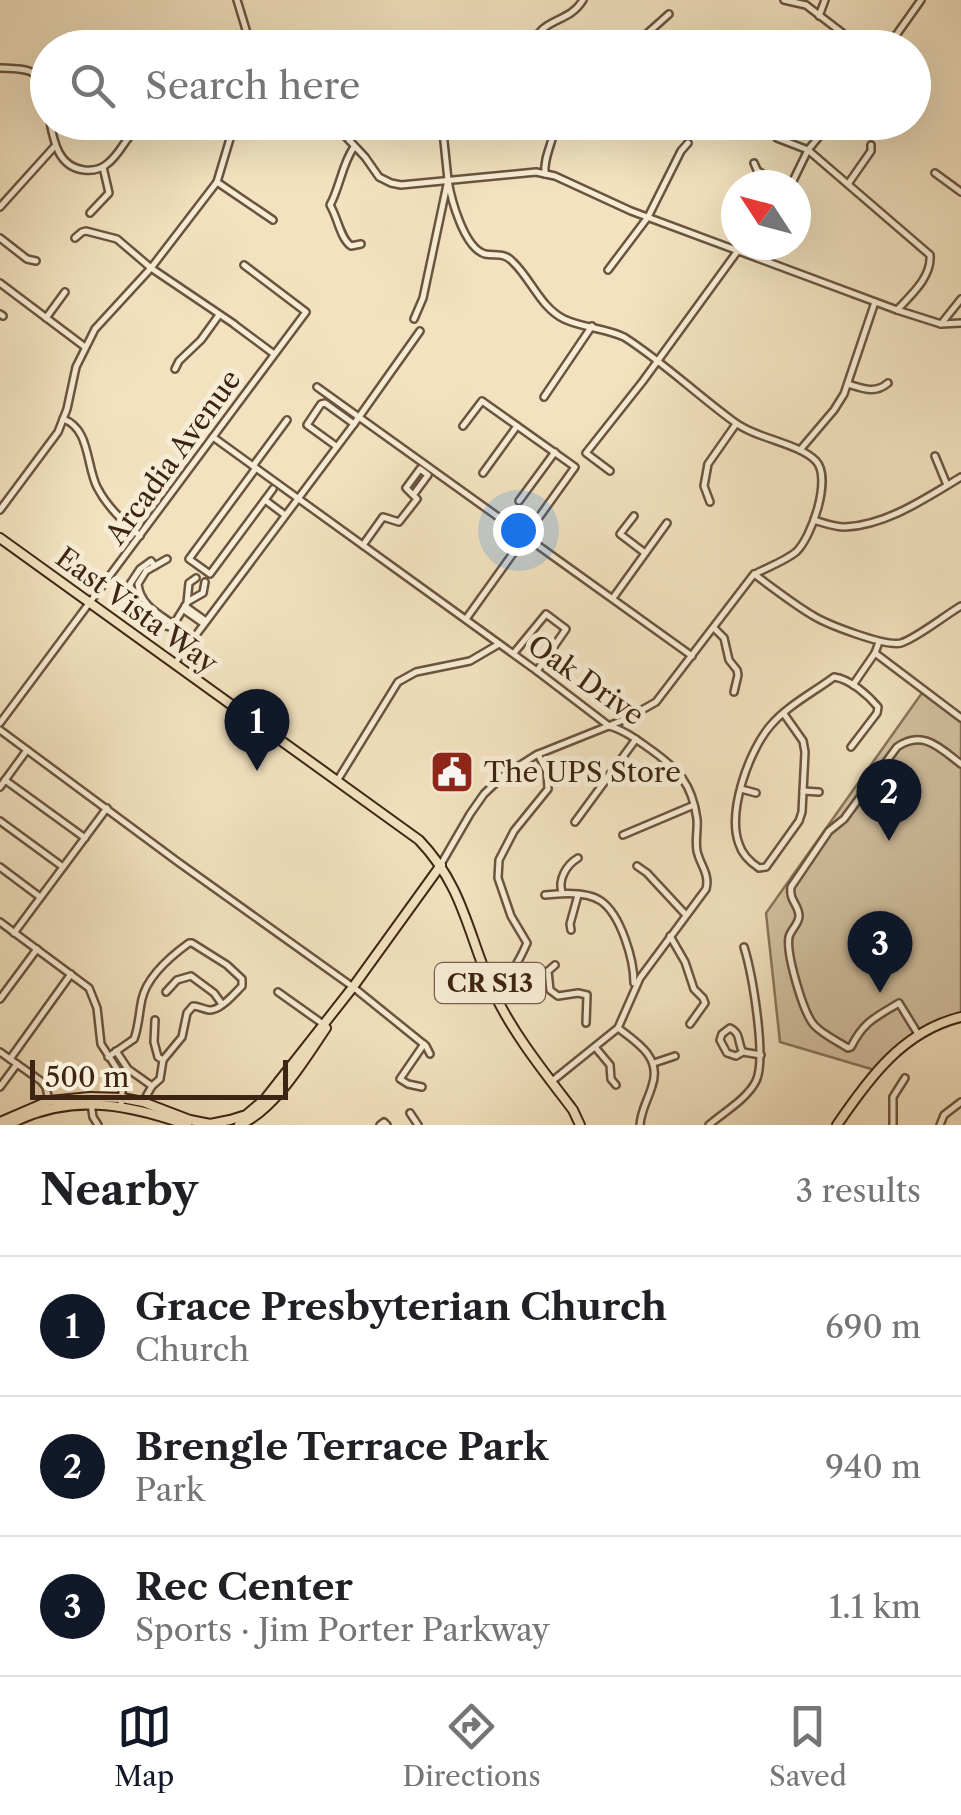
<!DOCTYPE html>
<html lang="en">
<head>
<meta charset="utf-8">
<style>
	:root { --surface:#fff; --page:#f2f2f2; --text:#202124; --muted:#757577; --line:#e0e0e0; --accent:#111827 }
	body { margin:0; font-family:"Libre Caslon Text",serif; background:var(--page); color:var(--text) }
	.compass { position:absolute; left:721px; top:170px; width:90px; height:90px; border-radius:50%; background:var(--surface); box-shadow:0 10px 40px #0002; rotate:306deg }
	.scale { position:absolute; left:30px; bottom:25px; width:258px; box-sizing:border-box; padding-left:10px; border:5px solid #3e2513; border-top:0; font-size:28px; line-height:35px; white-space:nowrap; color:#3e2513; -webkit-text-stroke:8px #f7ecd5; paint-order:stroke }
	.you { position:absolute; left:518px; top:530px; width:35px; height:35px; margin:-25px; border:8px solid #fff; border-radius:50%; background:#1a73e8; box-shadow:0 0 0 15px #1a73e833 }
	.badge { display:grid; place-items:center; width:65px; height:65px; border-radius:50%; background:var(--accent); color:#fff; font-size:32px; font-weight:700 }
	.pin { position:absolute; translate:-50% -82px; filter:drop-shadow(0 2px 5px #0008) }
	.pin::after { content:''; position:absolute; top:52px; width:35px; height:30px; background:inherit; clip-path:polygon(0 0,100% 0,50% 100%) }
	.list { margin:0; padding:0; list-style:none }
	h2 { display:flex; justify-content:space-between; align-items:center; height:130px; margin:0; padding:0 40px; font-size:42px }
	h2 small { font-size:32px; font-weight:400; color:var(--muted) }
	.list li { display:grid; grid-template-columns:65px 1fr auto; gap:30px; align-items:center; box-sizing:border-box; height:140px; padding:0 40px; border-top:2px solid var(--line) }
	.list b { display:block; font-size:38px; white-space:nowrap }
	.list p { margin:0; font-size:32px; white-space:nowrap; color:var(--muted) }
	.list em { font-size:32px; font-style:normal; color:var(--muted) }
	.icon { flex:none; width:55px; height:55px; fill:none; stroke:currentColor; stroke-width:2; stroke-linecap:round; stroke-linejoin:round }
	.map { position:relative; flex:none; width:961px; height:1125px; overflow:hidden }
	.search { position:absolute; background:var(--surface); box-shadow:0 10px 40px #0002; left:30px; right:30px; top:30px; height:110px; display:flex; align-items:center; gap:25px; box-sizing:border-box; padding:0 35px; border-radius:55px; color:var(--muted); font-size:38px }
	.sheet { height:550px; background:var(--surface) }
	nav { display:flex; justify-content:space-around; align-items:center; box-sizing:border-box; height:140px; border-top:2px solid var(--line); background:var(--surface); font-size:28px; color:var(--muted) }
	nav a { display:grid; justify-items:center; gap:5px }
	nav .on { color:var(--accent) }
	.map>svg:first-child { display:block }
	.green { fill:#d3c2a2; stroke:#88745a; stroke-width:2.5 }
	.lines { fill:none; stroke-linecap:round; stroke-linejoin:round }
	.minor-casing { stroke:#6b543e; stroke-width:10 }
	.major-casing { stroke:#3e2513; stroke-width:12 }
	.minor { stroke:#f7ecd5; stroke-width:5 }
	.major { stroke:#f2e2bf; stroke-width:8 }
	.labels { text-anchor:middle; stroke-width:10; stroke-linejoin:round; paint-order:stroke }
	.shield { fill:#f7ecd5; stroke:#76614d; stroke-width:2.5 }
	.shield-label { font-size:25px; font-weight:bold; fill:#3e2513 }
	.street-label { font-size:28px; fill:#3e2513; stroke:#f7ecd5 }
	.poi-label { font-size:28px; fill:#3e2513; stroke:#f7ecd5; text-anchor:start }
</style>
</head>
<body>
<div class="map">
<svg width="961" height="1125" viewBox="0 0 961 1125">
	<rect width="100%" height="100%" fill="#f2e2bf"/>
	<filter id="stains"><feTurbulence type="fractalNoise" baseFrequency=".002" numOctaves="4"/><feColorMatrix values="0 0 0 0 .2 0 0 0 0 .09 0 0 0 0 .02 0 0 0 .5 -.17"/></filter>
	<radialGradient id="worn" r=".72"><stop offset=".6" stop-color="#630" stop-opacity="0"/><stop offset="1" stop-color="#630" stop-opacity=".3"/></radialGradient>
	<!-- green -->
	<polygon class="green" points="924,690 961,718 961,1017 927,1029 878,1071 780,1042 766,913"/>
	<g class="lines">
		<defs>
			<g id="minor">
				<polyline points="237,0 247,33 247,48"/>
				<polyline points="784,0 806,5 862,48"/>
				<polyline points="819,16 825,0"/>
				<polyline points="459,48 460,41"/>
				<path d="M532,48C540,16 568,25 583,0"/>
				<polyline points="631,48 669,14"/>
				<polyline points="887,48 921,0"/>
				<path d="M0,68C23,69 34,67 48,88"/>
				<polyline points="914,79 918,86"/>
				<path d="M50,122C54,143 59,167 84,170C92,171 101,169 107,164C122,153 126,134 144,122"/>
				<polyline points="332,122 365,157 379,177 391,183 401,185 536,172 555,176 631,211 897,310 941,324 961,323"/>
				<path d="M767,122L777,138L808,150L930,255C932,277 911,295 897,310"/>
				<path d="M354,147C342,164 340,187 330,205C338,218 340,238 351,246L361,244"/>
				<polyline points="754,163 757,170 777,185"/>
				<polyline points="935,173 961,192"/>
				<path d="M545,174C543,155 555,141 555,122"/>
				<path d="M448,180C451,199 464,248 485,254C496,256 504,252 513,262C531,279 541,308 564,319C583,328 605,328 624,337C662,361 696,394 733,421C756,439 799,443 816,461C832,478 812,537 796,552C785,561 768,567 755,574"/>
				<polyline points="217,182 273,220"/>
				<polyline points="848,184 871,151 871,145"/>
				<polyline points="791,185 808,150 831,122"/>
				<polyline points="0,207 55,146"/>
				<polyline points="90,213 109,193 103,167"/>
				<polyline points="0,238 27,259 36,261"/>
				<polyline points="75,238 82,232 86,231 117,239 151,268 234,324"/>
				<polyline points="608,270 648,217 681,151 688,143"/>
				<polyline points="0,283 85,347"/>
				<polyline points="0,314 3,316"/>
				<polyline points="46,318 65,292"/>
				<polyline points="414,319 423,298 448,180 442,122"/>
				<polyline points="941,324 961,299"/>
				<polyline points="235,325 274,354"/>
				<polyline points="175,369 179,361 201,340 219,315"/>
				<path d="M848,384C864,389 875,394 888,383"/>
				<polyline points="317,387 692,656"/>
				<polyline points="544,397 592,326"/>
				<path d="M63,419C90,428 86,465 97,487C107,507 124,522 140,536"/>
				<polyline points="463,426 482,401 575,467 466,619"/>
				<path d="M213,437L537,671L609,726C624,730 637,740 650,749C678,769 692,783 697,819C698,830 695,840 697,851C700,865 710,874 706,889L640,978L618,1028L551,1082"/>
				<polyline points="336,446 307,425 321,404 325,403 354,424"/>
				<polyline points="800,450 834,410 844,394 875,302"/>
				<polyline points="935,456 947,485"/>
				<polyline points="253,466 287,420"/>
				<polyline points="256,468 189,559 210,574 273,489"/>
				<polyline points="610,471 586,453 643,381 742,245"/>
				<polyline points="483,473 517,426"/>
				<polyline points="265,500 285,515"/>
				<polyline points="519,501 555,452"/>
				<polyline points="710,502 704,486 708,464 736,424"/>
				<polyline points="0,510 58,432 67,409 76,367 95,329 151,268 217,182 235,122"/>
				<polyline points="634,516 620,534 645,553"/>
				<path d="M814,520C824,523 834,527 845,527C887,525 926,498 961,477"/>
				<polyline points="363,545 383,517 399,522 417,499 406,488 420,469 428,475 414,494"/>
				<path d="M155,566L151,561L140,569L130,584C133,604 150,623 170,627L175,622H170C155,612 140,603 138,584L146,571L167,559"/>
				<polyline points="613,598 667,523"/>
				<polyline points="189,601 203,593 205,582"/>
				<polyline points="185,606 206,621"/>
				<polyline points="184,610 204,624"/>
				<polyline points="175,622 187,603 189,583 196,578"/>
				<polyline points="714,628 724,638 729,660 737,670 738,675 734,692"/>
				<polyline points="514,653 546,614 566,629 537,671"/>
				<polyline points="875,653 961,718"/>
				<polyline points="175,663 354,424 420,331"/>
				<polyline points="853,685 875,653 879,642"/>
				<path d="M784,714L803,741L805,752L802,812L799,821L766,867L759,868C750,862 742,854 739,844C727,812 749,750 771,725C787,706 814,692 834,677C850,679 868,695 878,707L877,713L851,747"/>
				<polyline points="0,723 306,312 244,265"/>
				<polyline points="0,730 178,862 353,987 426,1046 430,1054"/>
				<polyline points="5,780 85,838"/>
				<polyline points="337,781 398,682 416,672 470,661 499,644"/>
				<polyline points="0,787 27,750"/>
				<polyline points="741,789 756,793"/>
				<polyline points="803,791 819,792"/>
				<polyline points="0,821 63,867"/>
				<polyline points="575,822 636,739"/>
				<polyline points="623,835 694,805"/>
				<path d="M441,864L470,814L484,794L503,776L536,755L626,719L656,702L754,574C773,588 792,603 812,615C826,624 885,647 901,643C917,638 944,616 961,606"/>
				<polyline points="637,866 647,873 686,915"/>
				<polyline points="0,867 40,897"/>
				<path d="M562,892C558,880 566,865 578,858"/>
				<path d="M545,895C561,893 587,891 601,901C621,915 634,960 634,983"/>
				<polyline points="0,922 89,988 97,1008 101,1044 123,1078 121,1106"/>
				<polyline points="571,930 570,924 578,895"/>
				<polyline points="14,933 107,808"/>
				<polyline points="670,936 685,962 694,989 703,998 705,1003 690,1024"/>
				<polyline points="555,965 548,971 550,990 558,996 578,993 587,995 586,1023"/>
				<path d="M491,986C509,982 520,959 527,943L511,916L498,878L499,860L514,831L548,789L547,772L538,754"/>
				<polyline points="166,992 177,980 191,976 214,993 222,1004"/>
				<polyline points="278,992 323,1024"/>
				<polyline points="0,999 37,949"/>
				<path d="M618,1028C638,1043 662,1058 652,1086C648,1100 641,1110 640,1125"/>
				<path d="M918,1034L899,1003C876,1017 864,1021 851,1047L848,1048C837,1041 824,1035 815,1026C803,1014 786,953 789,937C791,929 799,924 799,916C799,905 789,901 791,887L829,831L844,819L897,747C923,729 940,748 961,764"/>
				<polyline points="595,1047 610,1065 611,1079 616,1085"/>
				<polyline points="116,1051 128,1069 152,1086"/>
				<polyline points="0,1052 41,1081 46,1087 49,1101"/>
				<path d="M743,1052C737,1043 742,1034 730,1028L722,1034L720,1040L727,1053L736,1056L743,1052L761,1055"/>
				<path d="M108,1057L134,1039C139,1026 139,1012 142,999C147,977 171,956 189,943H192L227,965L242,979V986C234,994 220,1011 209,1010C203,1009 198,1006 193,1006L187,1013L182,1037L163,1060"/>
				<polyline points="10,1059 71,974"/>
				<polyline points="654,1063 675,1056"/>
				<polyline points="0,1087 17,1064"/>
				<polyline points="422,1087 408,1084 400,1079 424,1044"/>
				<polyline points="143,1102 152,1086 160,1079 163,1060 158,1057 154,1042 155,1020"/>
				<polyline points="91,1104 93,1117 98,1125"/>
				<polyline points="410,1113 418,1125"/>
				<polyline points="380,1125 384,1122 387,1125"/>
				<path d="M709,1125C724,1112 747,1099 756,1081C767,1058 752,973 744,947"/>
				<polyline points="893,1125 893,1097 905,1078"/>
				<polyline points="940,1125 944,1115 961,1102"/>
			</g>
			<g id="major">
				<path d="M0,538L419,840C465,888 468,937 494,993C514,1035 545,1073 573,1110L580,1125"/>
				<polyline points="0,1122 49,1101 90,1097 122,1098 143,1102 190,1120 210,1124 230,1120 246,1115 265,1099 353,987 441,865"/>
				<path d="M8,1125C69,1093 125,1103 187,1125"/>
				<path d="M239,1125C274,1111 305,1059 326,1028"/>
				<path d="M837,1125C869,1078 903,1031 961,1017"/>
			</g>
		</defs>
		<!-- minor casing -->
		<use href="#minor" class="minor-casing"/>
		<!-- major casing -->
		<use href="#major" class="major-casing"/>
		<!-- minor -->
		<use href="#minor" class="minor"/>
		<!-- major -->
		<use href="#major" class="major"/>
	</g>
	<!-- icons -->
	<defs>
		<symbol id="civic-square" viewBox="-11 -11 22 22"><rect x="-9" y="-9" width="18" height="18" rx="4" fill="#8f2418" stroke="#f7ecd5"/><path d="M-.6-6.5H3V-4.5H.6V-3L4-1V1h2V6H-6V1h2V-1L-.6-3ZM-1.2 2.5V6h2.4V2.5Z" fill="#fff"/></symbol>
	</defs>
	<g fill-rule="evenodd">
		<use href="#civic-square" x="427" y="747" width="50" height="50"/>
	</g>
	<g class="labels">
		<!-- shield labels -->
		<rect class="shield" x="435" y="963" width="110" height="40" rx="8"/>
		<g class="shield-label">
			<text x="490" y="992">CR S13</text>
		</g>
		<!-- street labels -->
		<g class="street-label">
			<text transform="translate(173 457) rotate(-54)" y="10">Arcadia Avenue</text>
			<text transform="translate(137 610) rotate(36)" y="10">East Vista Way</text>
			<text transform="translate(586 680) rotate(35)" y="10">Oak Drive</text>
		</g>
		<!-- poi labels -->
		<g class="poi-label">
			<text x="484" y="782">The UPS Store</text>
		</g>
	</g>
	<rect width="100%" height="100%" filter="url(#stains)"/>
	<rect width="100%" height="100%" fill="url(#worn)"/>
</svg>
<svg class="compass" viewBox="-18 -18 36 36"><path d="M0-13l5 13h-10z" fill="#e53935"/><path d="M0 13l5-13h-10z" fill="#757577"/></svg>
<div class="scale">500 m</div>
<div class="you"></div>
<div class="pin badge" style="left:257px;top:771px">1</div>
<div class="pin badge" style="left:889px;top:841px">2</div>
<div class="pin badge" style="left:880px;top:993px">3</div>
<div class="search"><svg class="icon" aria-label="search" viewBox="0 0 24 24"><circle cx="10" cy="10" r="6"/><path d="M15 15l6 6"/></svg>Search here</div>
</div>
<section class="sheet">
<h2>Nearby<small>3 results</small></h2>
<ul class="list">
<li><span class="badge">1</span><div><b>Grace Presbyterian Church</b><p>Church</p></div><em>690 m</em></li>
<li><span class="badge">2</span><div><b>Brengle Terrace Park</b><p>Park</p></div><em>940 m</em></li>
<li><span class="badge">3</span><div><b>Rec Center</b><p>Sports · Jim Porter Parkway</p></div><em>1.1 km</em></li>
</ul>
</section>
<nav>
<a class="on"><svg class="icon" aria-label="map" viewBox="0 0 24 24"><path d="M3 6l6-2 6 2 6-2v14l-6 2-6-2-6 2zM9 4v14M15 6v14"/></svg>Map</a>
<a><svg class="icon" aria-label="directions" viewBox="0 0 24 24"><path d="M12 3l9 9-9 9-9-9zM9 14v-3h6M13 9l2 2-2 2"/></svg>Directions</a>
<a><svg class="icon" aria-label="saved" viewBox="0 0 24 24"><path d="M7 4h10v16l-5-4-5 4z"/></svg>Saved</a>
</nav>
</body>
</html>
